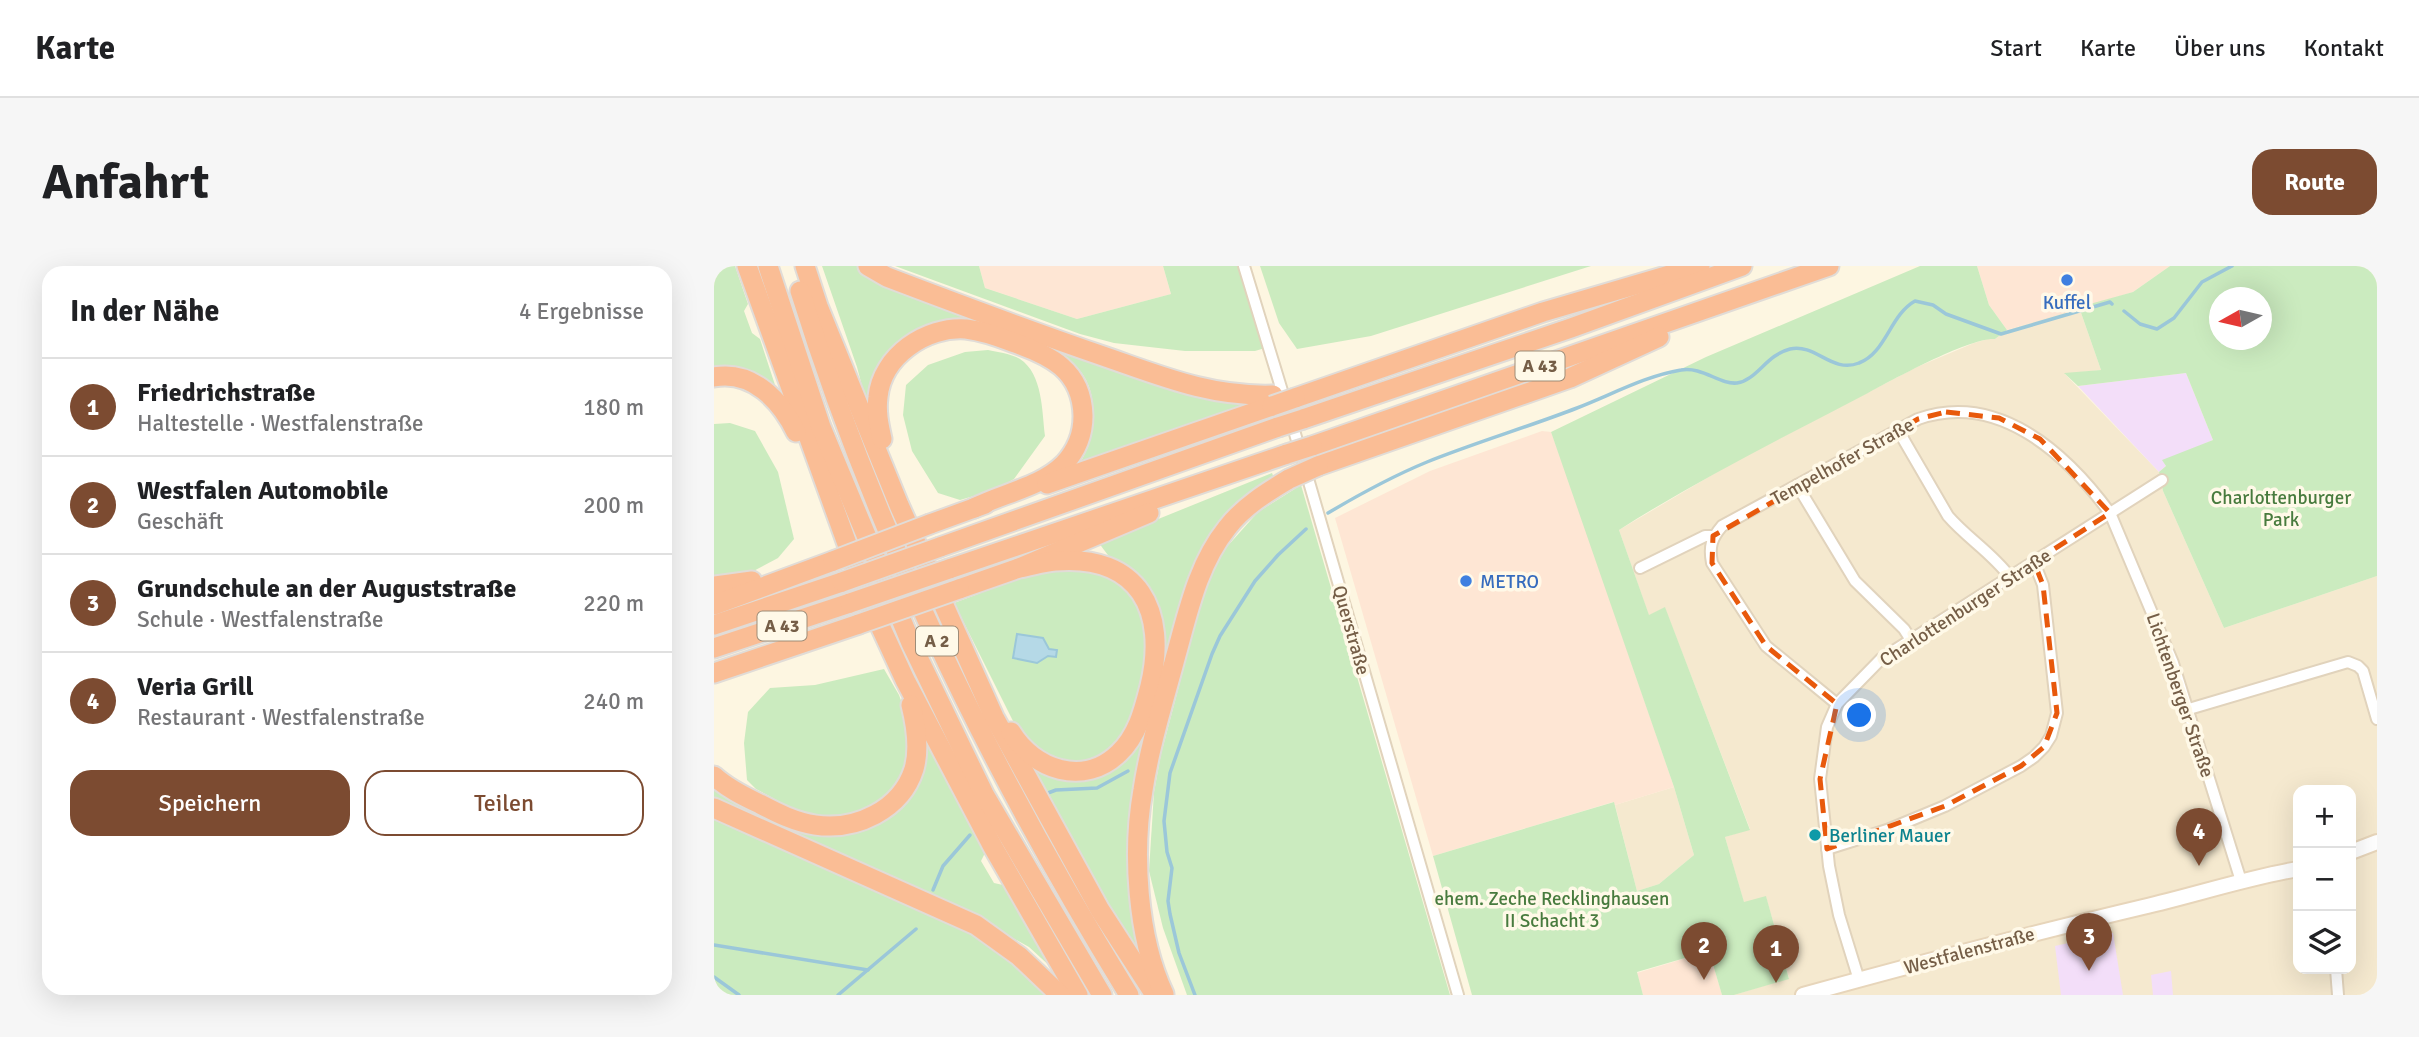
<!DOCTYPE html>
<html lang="de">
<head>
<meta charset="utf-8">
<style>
	:root { --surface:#fff; --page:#f6f6f6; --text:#202124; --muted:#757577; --line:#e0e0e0; --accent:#7c4b31 }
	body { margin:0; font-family:Signika,sans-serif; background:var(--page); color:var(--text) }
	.controls { position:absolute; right:21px; bottom:21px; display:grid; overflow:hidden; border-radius:14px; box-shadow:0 7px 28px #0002 }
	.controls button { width:63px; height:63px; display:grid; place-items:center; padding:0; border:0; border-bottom:2px solid var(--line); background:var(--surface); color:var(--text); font:35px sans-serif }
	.compass { position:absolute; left:1495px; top:21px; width:63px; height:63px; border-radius:50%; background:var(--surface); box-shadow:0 7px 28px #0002; rotate:262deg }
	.you { position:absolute; left:1146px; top:450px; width:24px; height:24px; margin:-18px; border:5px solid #fff; border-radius:50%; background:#1a73e8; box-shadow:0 0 0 10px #1a73e833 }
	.badge { display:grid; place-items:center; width:46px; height:46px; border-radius:50%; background:var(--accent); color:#fff; font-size:23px; font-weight:700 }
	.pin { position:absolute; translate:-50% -58px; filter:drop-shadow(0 2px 4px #0008) }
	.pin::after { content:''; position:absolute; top:37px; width:24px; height:21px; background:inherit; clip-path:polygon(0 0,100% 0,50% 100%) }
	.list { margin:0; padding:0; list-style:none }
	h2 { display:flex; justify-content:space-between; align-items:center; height:91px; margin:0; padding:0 28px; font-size:30px }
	h2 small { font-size:23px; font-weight:400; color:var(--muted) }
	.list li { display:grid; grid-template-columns:46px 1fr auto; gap:21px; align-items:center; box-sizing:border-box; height:98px; padding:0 28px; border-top:2px solid var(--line) }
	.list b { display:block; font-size:26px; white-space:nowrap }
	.list p { margin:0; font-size:23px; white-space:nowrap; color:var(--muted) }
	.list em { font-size:23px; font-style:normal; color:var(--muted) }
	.actions { display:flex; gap:14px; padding:21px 28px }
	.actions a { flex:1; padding:16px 0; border:2px solid var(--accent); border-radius:21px; text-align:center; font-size:24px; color:var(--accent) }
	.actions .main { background:var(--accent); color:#fff }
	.icon { flex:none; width:38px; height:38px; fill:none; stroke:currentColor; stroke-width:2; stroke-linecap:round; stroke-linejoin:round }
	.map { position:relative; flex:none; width:1663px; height:729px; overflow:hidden; border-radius:21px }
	header { display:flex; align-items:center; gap:42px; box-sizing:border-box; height:98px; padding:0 35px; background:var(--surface); border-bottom:2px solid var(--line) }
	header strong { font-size:33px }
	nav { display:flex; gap:38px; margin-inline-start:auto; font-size:24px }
	.intro { display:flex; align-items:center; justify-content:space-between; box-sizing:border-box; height:168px; padding:0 42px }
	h1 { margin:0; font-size:49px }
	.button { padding:18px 32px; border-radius:21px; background:var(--accent); color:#fff; font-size:24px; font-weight:700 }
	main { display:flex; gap:42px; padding:0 42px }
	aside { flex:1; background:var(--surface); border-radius:21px; box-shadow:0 7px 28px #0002 }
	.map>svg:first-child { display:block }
	.residential { fill:#f5e9cf; fill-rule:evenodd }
	.commercial { fill:#fee6d4 }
	.education { fill:#f3def9 }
	.green { fill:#cbebbf; fill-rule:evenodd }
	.water { fill:#b5d9e7; stroke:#9bc7d9; stroke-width:2 }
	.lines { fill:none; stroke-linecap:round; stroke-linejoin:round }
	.stream { stroke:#9bc7d9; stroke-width:3.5 }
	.minor-casing { stroke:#e1d3bc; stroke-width:14 }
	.secondary-casing { stroke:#e7d5ba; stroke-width:18 }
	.motorway-casing { stroke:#e1dcd7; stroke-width:23 }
	.minor { stroke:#fff; stroke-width:10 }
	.secondary { stroke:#fff; stroke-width:14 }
	.motorway { stroke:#fabd95; stroke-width:19 }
	.motorway-bridge-casing { stroke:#e1dcd7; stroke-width:23; stroke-linecap:butt }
	.motorway-bridge { stroke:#fabd95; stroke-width:19 }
	.marked { fill:none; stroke:#e8590c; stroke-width:5; stroke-dasharray:14 9; stroke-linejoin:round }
	.shop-dot { fill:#3f7fe0; stroke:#fff9e8; stroke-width:2.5 }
	.culture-dot { fill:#0f9aa8; stroke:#fff9e8; stroke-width:2.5 }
	.labels { text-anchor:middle; stroke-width:7; stroke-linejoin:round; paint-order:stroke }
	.shield { fill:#fff9e8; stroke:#9e8c77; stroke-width:2 }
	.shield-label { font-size:18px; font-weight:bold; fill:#755e47 }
	.shop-label { font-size:19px; fill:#366cbe; stroke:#fff9e8 }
	.street-label { font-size:19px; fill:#755e47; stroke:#fff9e8 }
	.park-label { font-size:19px; fill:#487b3e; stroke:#fff9e8 }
	.culture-label { font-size:19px; fill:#0d838f; stroke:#fff9e8; text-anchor:start }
</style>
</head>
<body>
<header>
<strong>Karte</strong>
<nav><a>Start</a><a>Karte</a><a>Über uns</a><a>Kontakt</a></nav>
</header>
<div class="intro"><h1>Anfahrt</h1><a class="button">Route</a></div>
<main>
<aside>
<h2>In der Nähe<small>4 Ergebnisse</small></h2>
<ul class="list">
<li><span class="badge">1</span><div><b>Friedrichstraße</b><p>Haltestelle · Westfalenstraße</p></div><em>180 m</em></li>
<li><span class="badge">2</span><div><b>Westfalen Automobile</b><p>Geschäft</p></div><em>200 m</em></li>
<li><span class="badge">3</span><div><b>Grundschule an der Auguststraße</b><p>Schule · Westfalenstraße</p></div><em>220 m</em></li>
<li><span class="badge">4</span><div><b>Veria Grill</b><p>Restaurant · Westfalenstraße</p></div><em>240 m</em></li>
</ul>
<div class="actions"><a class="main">Speichern</a><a>Teilen</a></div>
</aside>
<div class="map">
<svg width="1663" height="729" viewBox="0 0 1663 729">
	<rect width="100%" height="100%" fill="#fdf6e1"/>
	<!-- residential -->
	<g class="residential">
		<path d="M1365,41L1387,104L1351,108L1445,206L1449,225L1510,362L1663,310V729H1020L1075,712L1052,631L1030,637L1011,571L1036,563L951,342L935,350L905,264L1020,196L1203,101L1260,77L1274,73H1281L1293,64ZM1584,524H1637V703H1584Z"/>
		<polygon points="960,521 980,589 945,618 923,625 901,539"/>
	</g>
	<!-- commercial -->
	<g class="commercial">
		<polygon points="265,0 449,0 457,28 363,53 271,22"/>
		<polygon points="1263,0 1456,0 1419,26 1293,64 1275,39"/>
		<polygon points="828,165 837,166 852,206 960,521 901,539 899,536 719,590 621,252 716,205"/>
		<polygon points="995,685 1008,729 929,729 923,707"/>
	</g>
	<!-- education -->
	<g class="education">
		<polygon points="1472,107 1499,174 1449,195 1452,200 1445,206 1364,120"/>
		<polygon points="1399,667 1409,729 1347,729 1341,680"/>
		<polygon points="1457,705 1459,729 1439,729 1437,709"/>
	</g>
	<!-- green -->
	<g class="green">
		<polygon points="0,0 21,0 34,38 30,45 38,67 46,73 62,122 39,109 0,105"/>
		<path d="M108,0H145L530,140L365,198C377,180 380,164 379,142C377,67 271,67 217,61L153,139L143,101Z"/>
		<polygon points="181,0 265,0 271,22 363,53 457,28 449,0 526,0 551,82 541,85 471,85 400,77 366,68"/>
		<polygon points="546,0 877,0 657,70 583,83 565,57"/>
		<path d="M1206,0H1263L1275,39L1293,64L1281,73C1256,71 1178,114 1154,127C1070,171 985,213 905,264L935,349L951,341L1036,564L1011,571L1030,636L1052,630L1075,713L1020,729H1008L995,685L923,706L929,729H758L719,590L900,536L923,625L945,618L980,589L960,521L837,166L992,91Z"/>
		<path d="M1456,0H1663V310L1510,362L1449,225L1445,206L1452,200L1448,194L1499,174L1472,107L1364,120L1350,107L1387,104L1365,41L1419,26ZM1506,32H1548V74H1506Z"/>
		<path d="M274,84C284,86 298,88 306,93C329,108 328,146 331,170L300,213L280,224L246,234L224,227L198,185L189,149L192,119L214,99L251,86Z"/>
		<polygon points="16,157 41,165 64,206 80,273 64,292 30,310 0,314 0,158"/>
		<path d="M558,207L560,212L516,247L427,492L437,711L317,502L319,500L405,495L450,365C444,324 428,324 402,299C396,292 390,284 385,277Z"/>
		<polygon points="587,219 736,729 473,729 449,662 435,605 440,526 447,488 490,325 510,284 544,246"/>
		<polygon points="360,299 405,315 432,348 436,394 411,473 376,498 336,496 303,463 240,337 264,328 265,324 321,305"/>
		<polygon points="170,403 185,429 193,451 197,474 187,517 162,543 110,554 70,543 70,538 42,523 33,514 30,477 34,446 56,422 101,419"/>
		<polygon points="211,472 271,587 267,595 280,617 289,619 339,703 315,681 241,640 0,534 0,517 82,560 163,555"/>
		<polygon points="0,549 262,665 339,729 0,729"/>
	</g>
	<!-- water -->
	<polygon class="water" points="303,368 329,372 335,383 343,384 342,391 334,390 323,397 299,392"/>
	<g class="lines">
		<!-- stream -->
		<g class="stream">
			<polyline points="1410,45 1426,58 1443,63 1460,52 1488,16 1518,0"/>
			<path d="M614,247C646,228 679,210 713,196C763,176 814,161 863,142C897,129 931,110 967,104C988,100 1006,119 1023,117C1043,114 1052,89 1076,83C1102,77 1118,108 1145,97C1172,87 1176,49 1201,35L1219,39L1232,48L1287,68L1396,36L1398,38"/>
			<polyline points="334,527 342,524 383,522 414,505"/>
			<polyline points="219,624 229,600 256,569"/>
			<polyline points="0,679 154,704"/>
			<polyline points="0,711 25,729"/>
			<polyline points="124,729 202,663"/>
			<polyline points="481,729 465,687 456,648 454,635 458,602 453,586 450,555 456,507 498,388 506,370 541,315 564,289 592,263"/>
		</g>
		<defs>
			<g id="minor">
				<polyline points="530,0 572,138"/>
				<polyline points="577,154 744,729"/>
				<path d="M1184,164L1234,250C1253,272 1278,287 1296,311"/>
				<polyline points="1083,219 1141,315 1190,363 1197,374"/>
				<polyline points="926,302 991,270 999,270"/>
				<path d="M1123,438L1052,380L998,297C995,281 997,273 1008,260L1204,153C1284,125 1352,187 1396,247L1459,397L1527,615"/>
				<polyline points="1475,443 1634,396 1644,400 1649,405 1663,453"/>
				<polyline points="1113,583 1173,564 1231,540 1307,500 1320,491 1330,481 1337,470 1343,447 1329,319 1320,296"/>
				<polyline points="1622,703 1624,729"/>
				<polyline points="1145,714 1125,649 1115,600 1106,513 1113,461 1123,438 1167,393 1448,214"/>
			</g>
			<g id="secondary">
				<polyline points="1637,586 1663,576"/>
				<path d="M1089,729C1202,698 1315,668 1429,641C1481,629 1532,612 1584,603"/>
			</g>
			<g id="motorway">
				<polyline points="33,0 150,325 191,414 279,581 364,729"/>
				<polyline points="54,0 107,161 197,377 270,528 388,729"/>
				<polyline points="91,0 104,40 185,239 280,451 386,644 441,729"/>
				<path d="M154,0L173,11C244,38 316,65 389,90C447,110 496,131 559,129"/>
				<path d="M86,25C163,273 279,508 415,729"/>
				<path d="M0,111C39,104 67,135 82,166"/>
				<polyline points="581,132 829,46 986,0"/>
				<polyline points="589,153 857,62 1028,0"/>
				<path d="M168,173C165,159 162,146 164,131C168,90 212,60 252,63C268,65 283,70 298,76C336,89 368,104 369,150C369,168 363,184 350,198C327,221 289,227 260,242"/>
				<polyline points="598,180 1115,0"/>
				<polyline points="604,200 856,112 945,71"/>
				<polyline points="333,218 558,140"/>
				<polyline points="216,258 271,238"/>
				<polyline points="226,281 564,161"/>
				<polyline points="235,303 573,188"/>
				<polyline points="0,320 38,315"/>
				<polyline points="245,323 305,302 435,247"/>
				<polyline points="0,339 119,295"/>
				<polyline points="0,359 128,316"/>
				<polyline points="0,382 136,337"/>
				<polyline points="0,407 145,358"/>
				<path d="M297,466C320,504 370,521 405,487C424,469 430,443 436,420C454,345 425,288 341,295C329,296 317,300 305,302"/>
				<path d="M0,510C13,522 29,530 46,538C63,547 81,556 101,559C142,565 187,544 200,503C206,482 202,459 197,439"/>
				<polyline points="0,542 262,659 305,690 346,729"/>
				<path d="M450,728C423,671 418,586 429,524C436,478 450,434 462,389C474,346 484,298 513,262C529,241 553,226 575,213"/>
			</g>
		</defs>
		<!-- minor casing -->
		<use href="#minor" class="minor-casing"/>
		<!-- secondary casing -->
		<use href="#secondary" class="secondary-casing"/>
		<!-- motorway casing -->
		<use href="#motorway" class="motorway-casing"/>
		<!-- minor -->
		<use href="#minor" class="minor"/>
		<!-- secondary -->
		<use href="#secondary" class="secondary"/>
		<!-- motorway -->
		<use href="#motorway" class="motorway"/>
		<defs>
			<g id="motorway-bridge">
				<polyline points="558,140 581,132"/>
				<polyline points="564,161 589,153"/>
				<polyline points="573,188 598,180"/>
				<polyline points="575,213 604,200"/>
				<polyline points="119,295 216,258"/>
				<polyline points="128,316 226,281"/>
				<polyline points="136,337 235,303"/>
				<polyline points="145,358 245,323"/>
			</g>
		</defs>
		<!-- motorway-bridge casing -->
		<use href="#motorway-bridge" class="motorway-bridge-casing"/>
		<!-- motorway-bridge -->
		<use href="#motorway-bridge" class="motorway-bridge"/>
	</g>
	<!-- marked area -->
	<path class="marked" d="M1232,146L1285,152L1326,173L1396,247L1320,296L1329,319L1343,447L1330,481L1307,500L1231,540L1113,583L1106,513L1123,438L1052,380L998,297L999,270L1204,153Z"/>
	<!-- markers -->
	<g class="shop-dot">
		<circle cx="1353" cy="14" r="7"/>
		<circle cx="752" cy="315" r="7"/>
	</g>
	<circle class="culture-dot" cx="1101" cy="569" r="7"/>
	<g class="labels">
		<!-- shield labels -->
		<g class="shield">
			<rect x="801.5" y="85.5" width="49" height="29" rx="5"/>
			<rect x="43.5" y="345.5" width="49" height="29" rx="5"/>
			<rect x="202" y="360.5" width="42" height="29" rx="5"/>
		</g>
		<g class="shield-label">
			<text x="826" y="106">A 43</text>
			<text x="68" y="366">A 43</text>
			<text x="223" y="381">A 2</text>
		</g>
		<!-- shop labels -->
		<g class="shop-label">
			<text x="1353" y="43">Kuffel</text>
			<text x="766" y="322" text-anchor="start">METRO</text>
		</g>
		<!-- street labels -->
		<g class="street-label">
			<text transform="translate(1128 195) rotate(-29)" y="7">Tempelhofer Straße</text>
			<text transform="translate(1251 341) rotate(-33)" y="7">Charlottenburger Straße</text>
			<text transform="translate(638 364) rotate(74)" y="7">Querstraße</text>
			<text transform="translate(1467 429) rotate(71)" y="7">Lichtenberger Straße</text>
			<text transform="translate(1255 684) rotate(-15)" y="7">Westfalenstraße</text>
		</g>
		<!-- park labels -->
		<g class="park-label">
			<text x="1567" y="238">Charlottenburger<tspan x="1567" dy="22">Park</tspan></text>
			<text x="838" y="639">ehem. Zeche Recklinghausen<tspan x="838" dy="22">II Schacht 3</tspan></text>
		</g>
		<!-- culture labels -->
		<g class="culture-label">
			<text x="1115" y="576">Berliner Mauer</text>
		</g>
	</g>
</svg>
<div class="controls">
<button>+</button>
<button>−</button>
<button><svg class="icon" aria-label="layers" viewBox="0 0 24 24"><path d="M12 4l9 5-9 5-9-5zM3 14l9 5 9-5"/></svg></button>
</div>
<svg class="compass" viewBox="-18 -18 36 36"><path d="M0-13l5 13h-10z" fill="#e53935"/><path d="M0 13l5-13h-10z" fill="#757577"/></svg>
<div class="you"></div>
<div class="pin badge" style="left:1062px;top:717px">1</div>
<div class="pin badge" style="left:990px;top:714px">2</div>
<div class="pin badge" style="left:1375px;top:705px">3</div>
<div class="pin badge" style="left:1485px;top:600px">4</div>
</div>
</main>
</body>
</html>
